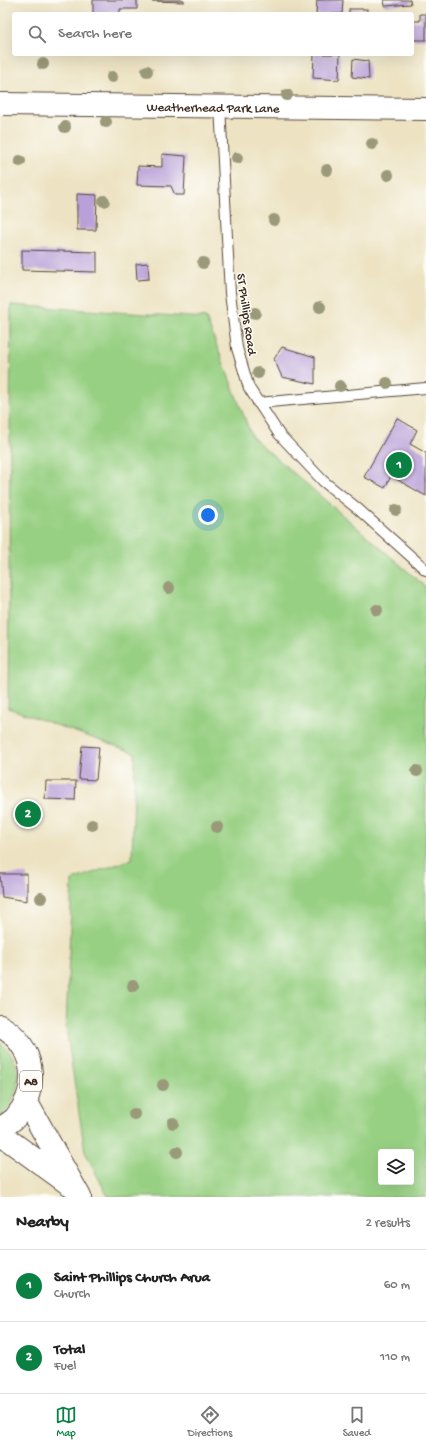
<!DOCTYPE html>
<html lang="en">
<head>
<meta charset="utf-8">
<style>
	:root { --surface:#fff; --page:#f2f2f2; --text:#222; --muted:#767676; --line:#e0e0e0; --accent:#0b8043 }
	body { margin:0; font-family:"Gochi Hand",sans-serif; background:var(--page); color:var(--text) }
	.controls { position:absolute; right:12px; bottom:12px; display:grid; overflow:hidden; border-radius:4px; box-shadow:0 4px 16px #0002 }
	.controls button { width:36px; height:36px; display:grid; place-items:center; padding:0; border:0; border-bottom:1px solid var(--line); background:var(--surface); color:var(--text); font:20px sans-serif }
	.you { position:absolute; left:208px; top:515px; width:14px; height:14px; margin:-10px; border:3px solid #fff; border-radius:50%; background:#1a73e8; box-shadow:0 0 0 6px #1a73e833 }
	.badge { display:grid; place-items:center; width:26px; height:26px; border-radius:50%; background:var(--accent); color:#fff; font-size:13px; font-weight:700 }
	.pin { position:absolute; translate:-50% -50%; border:2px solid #fff; box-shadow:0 1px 4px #0006 }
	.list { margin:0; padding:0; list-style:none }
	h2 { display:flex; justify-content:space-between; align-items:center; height:52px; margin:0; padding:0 16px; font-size:17px }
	h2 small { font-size:13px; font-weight:400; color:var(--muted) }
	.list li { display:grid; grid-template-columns:26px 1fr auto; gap:12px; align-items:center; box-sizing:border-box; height:72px; padding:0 16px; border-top:1px solid var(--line) }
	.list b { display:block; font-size:15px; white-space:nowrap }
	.list p { margin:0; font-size:13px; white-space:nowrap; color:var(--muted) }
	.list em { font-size:13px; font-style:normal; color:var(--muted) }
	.icon { flex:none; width:22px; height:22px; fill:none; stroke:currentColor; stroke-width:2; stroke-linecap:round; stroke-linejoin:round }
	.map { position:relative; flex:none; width:426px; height:1197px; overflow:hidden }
	.search { position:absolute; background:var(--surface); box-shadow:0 4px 16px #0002; left:12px; right:12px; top:12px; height:44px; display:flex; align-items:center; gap:10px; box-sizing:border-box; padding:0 14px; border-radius:4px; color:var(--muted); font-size:15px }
	.sheet { height:196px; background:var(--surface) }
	nav { display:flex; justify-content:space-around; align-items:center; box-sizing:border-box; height:56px; border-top:1px solid var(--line); background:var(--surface); font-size:11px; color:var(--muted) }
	nav a { display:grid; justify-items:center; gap:2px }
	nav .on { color:var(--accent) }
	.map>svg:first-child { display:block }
	.green { fill:#98d083; stroke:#6a7d50; fill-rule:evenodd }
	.building { fill:#baa0d9 }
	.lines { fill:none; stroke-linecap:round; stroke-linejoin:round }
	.lane-casing { stroke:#564637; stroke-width:12 }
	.secondary-casing { stroke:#564637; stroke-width:24 }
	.primary-casing { stroke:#564637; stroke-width:24 }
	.lane { stroke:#fff; stroke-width:10 }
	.secondary { stroke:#fff; stroke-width:22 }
	.primary { stroke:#fff; stroke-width:22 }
	.tree { fill:#9a9979 }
	.labels { text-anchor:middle; stroke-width:3; stroke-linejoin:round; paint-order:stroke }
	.shield { fill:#fdfcf7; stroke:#75695f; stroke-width:1 }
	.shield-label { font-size:12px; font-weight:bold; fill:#3b2a1e }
	.street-label { font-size:13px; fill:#3b2a1e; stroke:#fdfcf7 }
</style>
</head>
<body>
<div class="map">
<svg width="426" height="1197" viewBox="0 0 426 1197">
	<rect width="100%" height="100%" fill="#fdfcf7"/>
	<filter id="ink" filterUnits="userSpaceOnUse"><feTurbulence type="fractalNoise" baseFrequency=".025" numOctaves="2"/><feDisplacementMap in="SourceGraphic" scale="8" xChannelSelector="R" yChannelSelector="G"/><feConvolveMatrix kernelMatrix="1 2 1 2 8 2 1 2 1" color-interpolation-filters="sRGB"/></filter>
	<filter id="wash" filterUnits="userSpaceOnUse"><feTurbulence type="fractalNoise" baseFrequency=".012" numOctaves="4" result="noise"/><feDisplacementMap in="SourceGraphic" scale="16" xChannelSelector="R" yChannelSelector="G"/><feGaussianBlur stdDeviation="0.9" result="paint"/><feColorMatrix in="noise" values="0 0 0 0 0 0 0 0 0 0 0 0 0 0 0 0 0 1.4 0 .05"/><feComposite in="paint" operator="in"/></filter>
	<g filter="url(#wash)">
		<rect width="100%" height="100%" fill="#ede3c3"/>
		<!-- green -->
		<g class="green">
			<path d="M11,305L206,318L252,437L426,587V1197H108L85,1152L66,1028L72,880L132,859L135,753L8,708ZM381,1152H411V1182H381Z"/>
			<path d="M0,1043C26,1060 22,1099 0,1117Z"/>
		</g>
		<g id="blocks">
			<!-- building -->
			<g class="building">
				<polygon points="93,0 137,0 137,9 120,9 120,14 93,14"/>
				<polygon points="152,0 184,0 184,2 152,1"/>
				<polygon points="317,0 343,0 342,14 316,14"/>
				<polygon points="384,0 410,0 411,4 385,6"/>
				<rect x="349" y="9" width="18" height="5"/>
				<polygon points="420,14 426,14 426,40 412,40 412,21 420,21"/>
				<polygon points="314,54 340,54 339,80 313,78"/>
				<polygon points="353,59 368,61 369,79 352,77"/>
				<polygon points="162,154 186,156 184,195 175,195 171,186 137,185 138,166 162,167"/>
				<polygon points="77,194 97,195 96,230 77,230"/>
				<polygon points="22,250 97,252 97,272 22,270"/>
				<polygon points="148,263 149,279 137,280 136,264"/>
				<polygon points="282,347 315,357 315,384 282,377 274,359"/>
				<polygon points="397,418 417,430 410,444 426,453 426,496 391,476 385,488 364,477"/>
				<polygon points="82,746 99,747 96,780 79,779"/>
				<polygon points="46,781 76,781 75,800 45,799"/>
				<polygon points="0,874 27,874 27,901 2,897"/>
			</g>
		</g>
	</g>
	<g filter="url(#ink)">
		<use href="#blocks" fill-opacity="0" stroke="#564637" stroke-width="1"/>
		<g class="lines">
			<defs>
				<g id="lane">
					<polyline points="220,106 230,293 237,348 249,388 279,434 323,481 358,509 426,570"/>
					<polyline points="258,403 426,388"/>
				</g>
				<g id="secondary">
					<path id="s1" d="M0,104L426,109"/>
					<polyline points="26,1101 80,1197"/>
					<polyline points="0,1134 69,1184"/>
				</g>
				<path id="primary" d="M0,1026C35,1045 41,1088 15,1118C11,1122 5,1125 0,1129"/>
			</defs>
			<!-- lane casing -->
			<use href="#lane" class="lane-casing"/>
			<!-- secondary casing -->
			<use href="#secondary" class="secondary-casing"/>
			<!-- primary casing -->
			<use href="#primary" class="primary-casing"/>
			<!-- lane -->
			<use href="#lane" class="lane"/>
			<!-- secondary -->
			<use href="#secondary" class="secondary"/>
			<!-- primary -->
			<use href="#primary" class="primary"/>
		</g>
		<!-- trees -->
		<g class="tree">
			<circle cx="43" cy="64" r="6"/>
			<circle cx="147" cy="71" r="6"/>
			<circle cx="112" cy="77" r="6"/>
			<circle cx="287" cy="95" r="6"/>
			<circle cx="106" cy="122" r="6"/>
			<circle cx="65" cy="127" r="6"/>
			<circle cx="372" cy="144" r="6"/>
			<circle cx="237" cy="158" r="6"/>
			<circle cx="20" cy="161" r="6"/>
			<circle cx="327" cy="170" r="6"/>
			<circle cx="388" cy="175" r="6"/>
			<circle cx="104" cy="201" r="6"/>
			<circle cx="274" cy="220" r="6"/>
			<circle cx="203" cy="263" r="6"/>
			<circle cx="320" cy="307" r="6"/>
			<circle cx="255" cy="313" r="6"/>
			<circle cx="258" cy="373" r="6"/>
			<circle cx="387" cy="383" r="6"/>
			<circle cx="340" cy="386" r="6"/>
			<circle cx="396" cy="510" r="6"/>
			<circle cx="169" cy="588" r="6"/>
			<circle cx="377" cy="610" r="6"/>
			<circle cx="417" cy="771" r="6"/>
			<circle cx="92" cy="825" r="6"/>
			<circle cx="217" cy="827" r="6"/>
			<circle cx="41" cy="898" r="6"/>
			<circle cx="133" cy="986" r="6"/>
			<circle cx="163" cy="1085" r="6"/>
			<circle cx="134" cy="1114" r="6"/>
			<circle cx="173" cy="1123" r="6"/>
			<circle cx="177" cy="1152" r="6"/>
		</g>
	</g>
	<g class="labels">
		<!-- shield labels -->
		<rect class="shield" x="20" y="1071" width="22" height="20" rx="3"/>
		<g class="shield-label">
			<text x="31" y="1085">A8</text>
		</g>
		<!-- street labels -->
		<g class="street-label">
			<text dy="5" stroke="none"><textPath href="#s1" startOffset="213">Weatherhead Park Lane</textPath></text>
			<text transform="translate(248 314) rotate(82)" y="5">ST Phillips Road</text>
		</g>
	</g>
</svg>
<div class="controls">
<button><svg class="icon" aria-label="layers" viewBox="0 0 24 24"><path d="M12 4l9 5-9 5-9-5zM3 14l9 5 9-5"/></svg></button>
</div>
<div class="you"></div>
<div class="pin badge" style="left:399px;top:465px">1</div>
<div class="pin badge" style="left:28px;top:814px">2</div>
<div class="search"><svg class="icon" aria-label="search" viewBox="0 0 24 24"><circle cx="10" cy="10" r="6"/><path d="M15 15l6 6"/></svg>Search here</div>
</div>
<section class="sheet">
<h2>Nearby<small>2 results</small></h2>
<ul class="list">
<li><span class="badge">1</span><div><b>Saint Phillips Church Arua</b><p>Church</p></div><em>60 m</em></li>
<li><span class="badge">2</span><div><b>Total</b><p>Fuel</p></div><em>110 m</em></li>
</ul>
</section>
<nav>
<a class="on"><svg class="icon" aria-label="map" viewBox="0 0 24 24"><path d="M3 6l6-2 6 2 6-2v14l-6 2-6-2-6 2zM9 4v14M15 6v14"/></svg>Map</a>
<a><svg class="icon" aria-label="directions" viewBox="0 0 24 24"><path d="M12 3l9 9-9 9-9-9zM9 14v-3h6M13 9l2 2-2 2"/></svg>Directions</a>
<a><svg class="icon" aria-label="saved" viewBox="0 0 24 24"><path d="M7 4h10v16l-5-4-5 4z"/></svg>Saved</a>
</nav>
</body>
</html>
